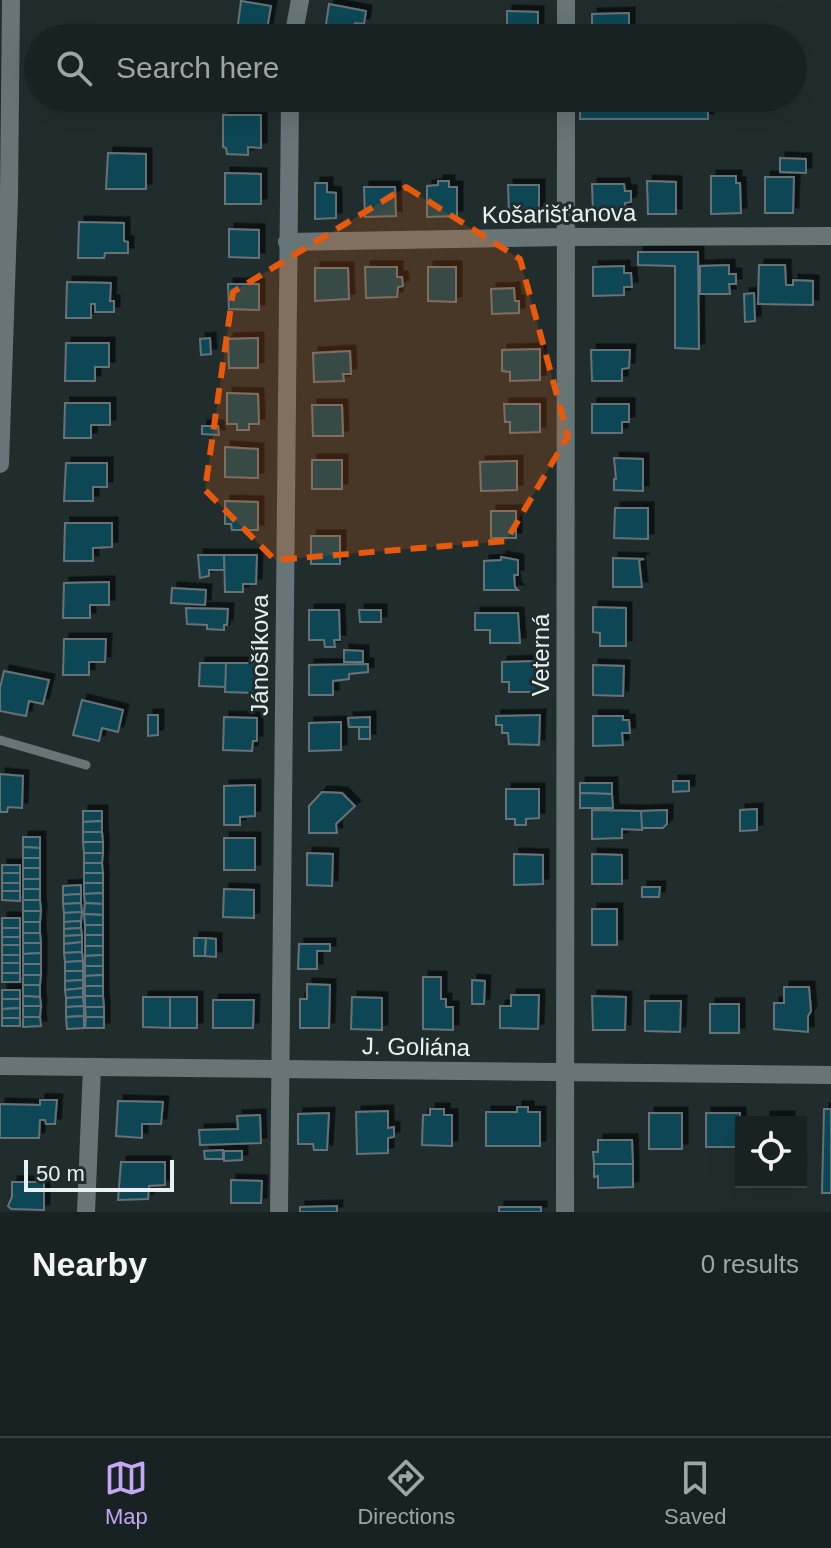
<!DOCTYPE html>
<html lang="en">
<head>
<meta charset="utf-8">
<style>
	:root { --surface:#192222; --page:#222a2a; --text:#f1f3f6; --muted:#9fa4a5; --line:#373f40; --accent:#c3a7f2 }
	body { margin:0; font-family:Helvetica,sans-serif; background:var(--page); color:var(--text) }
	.controls { position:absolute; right:24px; bottom:24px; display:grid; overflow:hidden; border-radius:0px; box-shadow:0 8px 32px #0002 }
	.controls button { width:72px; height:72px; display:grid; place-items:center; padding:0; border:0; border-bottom:2px solid var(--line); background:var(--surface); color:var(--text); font:40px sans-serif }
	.scale { position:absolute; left:24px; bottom:20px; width:150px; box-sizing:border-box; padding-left:8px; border:4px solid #e9f0f1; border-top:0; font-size:22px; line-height:28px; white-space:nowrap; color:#e9f0f1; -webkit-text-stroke:6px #212d2d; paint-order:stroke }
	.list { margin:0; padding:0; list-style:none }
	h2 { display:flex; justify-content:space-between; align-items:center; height:104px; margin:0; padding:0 32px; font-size:34px }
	h2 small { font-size:26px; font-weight:400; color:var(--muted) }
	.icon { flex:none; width:44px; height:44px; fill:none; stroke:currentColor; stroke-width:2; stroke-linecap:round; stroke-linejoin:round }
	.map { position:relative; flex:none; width:831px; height:1212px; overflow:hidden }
	.search { position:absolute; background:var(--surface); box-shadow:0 8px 32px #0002; left:24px; right:24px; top:24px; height:88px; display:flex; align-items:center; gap:20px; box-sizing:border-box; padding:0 28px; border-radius:44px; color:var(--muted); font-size:30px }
	.sheet { height:224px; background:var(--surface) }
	nav { display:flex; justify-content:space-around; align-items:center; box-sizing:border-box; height:112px; border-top:2px solid var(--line); background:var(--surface); font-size:22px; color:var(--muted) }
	nav a { display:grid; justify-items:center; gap:4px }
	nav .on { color:var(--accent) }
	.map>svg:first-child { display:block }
	.building { fill:#0e4756; stroke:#667276; stroke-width:2; filter:url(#shadow) }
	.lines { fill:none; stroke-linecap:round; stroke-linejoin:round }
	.service { stroke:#687576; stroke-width:9 }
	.minor { stroke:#687576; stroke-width:18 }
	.marked { fill:#e8590c; fill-opacity:0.2; stroke:#e8590c; stroke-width:6; stroke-dasharray:16 10; stroke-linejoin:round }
	.labels { text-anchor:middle; stroke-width:6; stroke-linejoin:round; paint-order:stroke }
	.street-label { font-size:24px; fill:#e9f0f1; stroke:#212d2d }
</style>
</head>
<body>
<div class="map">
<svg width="831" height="1212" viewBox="0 0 831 1212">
	<defs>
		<filter id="shadow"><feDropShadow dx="5.5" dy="-5.5" stdDeviation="0" flood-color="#0009"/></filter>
	</defs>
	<rect width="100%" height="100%" fill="#212d2d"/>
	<!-- building -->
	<g class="building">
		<polygon points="241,1 271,6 266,35 237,32"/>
		<polygon points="329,4 366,11 364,24 355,23 353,36 325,31"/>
		<polygon points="507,11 538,12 538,38 507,38"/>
		<polygon points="629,13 629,38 592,38 592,14"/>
		<polygon points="639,98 708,98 708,119 580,119 580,101"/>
		<polygon points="223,115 261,115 261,148 248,147 248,155 227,154 226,148 223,147"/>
		<polygon points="108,153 146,154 146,189 106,189"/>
		<polygon points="780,158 806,159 806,173 780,172"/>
		<polygon points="225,173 261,174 261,204 225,204"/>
		<polygon points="711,176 736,176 736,183 740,183 741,213 711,214"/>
		<polygon points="765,177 794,177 793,213 765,213"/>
		<polygon points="438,181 449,181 449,187 457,187 457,216 427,217 427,186 438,185"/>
		<polygon points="647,181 676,182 676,214 648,214"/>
		<polygon points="315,183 327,183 327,192 336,193 336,218 315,219"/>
		<polygon points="592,184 624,184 625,191 631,191 631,202 625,203 625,214 593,215"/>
		<polygon points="508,185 539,185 539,215 509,215"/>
		<polygon points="364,187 395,187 396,216 365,217"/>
		<polygon points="79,222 124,223 124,241 128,242 128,253 105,253 104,258 78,258"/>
		<polygon points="229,229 259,230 259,258 229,257"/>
		<polygon points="638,252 698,252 699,349 675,348 675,266 638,265"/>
		<polygon points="729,265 729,274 736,274 736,284 729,284 730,294 700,294 700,266"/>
		<polygon points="759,265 785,265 786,285 793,285 793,280 813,281 813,305 758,304"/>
		<polygon points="624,266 624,273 631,273 632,287 624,287 624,295 593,296 593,267"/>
		<polygon points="365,267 397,267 397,277 402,277 403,286 398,287 397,297 366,298"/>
		<polygon points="428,267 456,267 456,302 428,301"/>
		<polygon points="315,268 348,268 349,299 315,301"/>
		<polygon points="67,282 111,283 110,301 114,301 114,312 95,312 95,304 91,304 91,318 66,318"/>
		<polygon points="228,284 259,284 259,310 229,309"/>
		<polygon points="514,288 515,301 519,301 519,313 492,314 491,289"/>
		<polygon points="754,293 755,321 745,322 744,294"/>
		<polygon points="210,338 211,354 201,355 200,339"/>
		<polygon points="258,338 258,368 229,368 228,339"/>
		<polygon points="66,343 109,343 109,367 95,367 95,381 65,381"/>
		<polygon points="540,349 540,380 510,381 510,372 502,371 502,350"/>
		<polygon points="591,350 630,350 629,368 622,369 622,381 592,381"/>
		<polygon points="350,351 351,374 343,374 344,381 314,382 313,353"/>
		<polygon points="227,393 258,394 259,424 249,424 249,430 237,430 237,424 227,424"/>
		<polygon points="65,403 110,403 110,425 91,425 91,438 64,438"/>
		<polygon points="504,404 540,404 540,432 510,433 510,422 505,422"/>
		<polygon points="592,404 629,404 629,422 622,422 622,433 592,433"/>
		<polygon points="312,405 342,405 343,436 313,436"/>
		<polygon points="202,426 218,426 219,435 202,434"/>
		<polygon points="225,447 258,449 258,478 225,477"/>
		<polygon points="614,458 643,459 643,491 614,490 614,479 616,479"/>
		<rect x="312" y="460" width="30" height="29"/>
		<polygon points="517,461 517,490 481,491 480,462"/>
		<polygon points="66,463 107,463 107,487 93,487 93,501 64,501"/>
		<polygon points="225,501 258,502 258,530 232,530 231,524 225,524"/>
		<polygon points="615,508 648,508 648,539 614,538"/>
		<rect x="491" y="511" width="25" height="27"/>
		<polygon points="65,523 112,523 112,547 93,548 93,561 64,561"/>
		<rect x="311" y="536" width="29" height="28"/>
		<polygon points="198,555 224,555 225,570 209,570 209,576 200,578"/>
		<polygon points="224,555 257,555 256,584 243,584 243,592 225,592"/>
		<polygon points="501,557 518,560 518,575 514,575 515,587 518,590 484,590 484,561 501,560"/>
		<polygon points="613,558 644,559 639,560 642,587 613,587"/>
		<polygon points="109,582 109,605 90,605 90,618 63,618 64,583"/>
		<polygon points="172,588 206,590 205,605 171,603"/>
		<polygon points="593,607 626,608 626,646 600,646 600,633 593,632"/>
		<polygon points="186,608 228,609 227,625 224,625 224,630 207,629 207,625 187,624"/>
		<polygon points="309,610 339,610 340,640 334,640 335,647 325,647 324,640 309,640"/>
		<polygon points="359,610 381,610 381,622 360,622"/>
		<polygon points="475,613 518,613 520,643 490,643 490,630 475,630"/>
		<polygon points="64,639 106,639 105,662 89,662 89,675 63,675"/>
		<polygon points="344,650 363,651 363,662 344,662"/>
		<polygon points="539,661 539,692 509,692 509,682 502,682 502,662"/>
		<polygon points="200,663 226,663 226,687 199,686"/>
		<polygon points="226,663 256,663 256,693 225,692"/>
		<polygon points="368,664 368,672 349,674 349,679 333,681 333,695 309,695 309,665"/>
		<polygon points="593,665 624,666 623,696 593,695"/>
		<polygon points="4,671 49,680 43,704 29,701 26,716 0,711 0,688"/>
		<polygon points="82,700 123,710 118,732 102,728 99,741 73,735"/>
		<polygon points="148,715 158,715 158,735 148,736"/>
		<polygon points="540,715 539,745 509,744 508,733 502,733 502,725 496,725 496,716"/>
		<polygon points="593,716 623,716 623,720 629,720 630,733 622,733 623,745 593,746"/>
		<polygon points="224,717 257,718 257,741 253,741 252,751 223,750"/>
		<polygon points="370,717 370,727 349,727 348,718"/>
		<polygon points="341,722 341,750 309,751 309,723"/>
		<rect x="359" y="727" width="11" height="12"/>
		<polygon points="0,774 23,776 22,808 8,807 7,812 0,812"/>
		<polygon points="673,781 689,781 689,791 673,792"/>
		<polygon points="580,783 612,783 612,794 580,793"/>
		<polygon points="255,785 255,816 240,817 240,825 224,825 224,786"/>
		<polygon points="506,789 539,789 539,818 526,819 526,825 515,825 515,819 506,819"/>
		<polygon points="322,792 342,793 355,806 336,824 337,833 309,833 309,806"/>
		<polygon points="580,793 612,794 613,808 580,808"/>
		<polygon points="757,809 757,830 740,831 740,810"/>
		<polygon points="592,810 642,811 642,830 622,829 622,838 592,839"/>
		<polygon points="667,810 667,824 663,828 642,828 641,811"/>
		<polygon points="83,811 102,811 102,821 83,822"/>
		<polygon points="102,821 102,832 83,832 83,822"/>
		<polygon points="83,832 102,832 103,842 83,842"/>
		<polygon points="23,837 40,837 40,848 23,847"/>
		<rect x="224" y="838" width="31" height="32"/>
		<polygon points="83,842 103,842 103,853 84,853"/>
		<polygon points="23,847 40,848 40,858 23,858"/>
		<polygon points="84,853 103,853 102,863 84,863"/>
		<polygon points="307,853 333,854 332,886 307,885"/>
		<polygon points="514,854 543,855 543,884 514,885"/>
		<polygon points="592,854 622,855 622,884 592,884"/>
		<rect x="23" y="858" width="17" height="10"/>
		<polygon points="84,863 102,863 103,873 84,873"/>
		<rect x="2" y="865" width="18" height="8"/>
		<rect x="23" y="868" width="17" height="11"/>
		<rect x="2" y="873" width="18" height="10"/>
		<rect x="84" y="873" width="19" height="10"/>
		<rect x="23" y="879" width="17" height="10"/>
		<rect x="2" y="883" width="18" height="8"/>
		<polygon points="84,883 103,883 103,893 84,894"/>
		<polygon points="81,885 81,894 63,895 63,886"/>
		<polygon points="642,887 660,887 659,897 642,897"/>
		<rect x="23" y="889" width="17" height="11"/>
		<polygon points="224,889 254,890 254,918 223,917"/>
		<polygon points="2,891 20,891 20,901 2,900"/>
		<polygon points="103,893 103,904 85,903 84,894"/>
		<polygon points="81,894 81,903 63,904 63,895"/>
		<polygon points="23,900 40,900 41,911 23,911"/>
		<polygon points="81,903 82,912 64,913 63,904"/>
		<polygon points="85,903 103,904 103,915 84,914"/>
		<rect x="592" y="909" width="25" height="36"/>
		<polygon points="23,911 41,911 40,922 23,922"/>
		<polygon points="82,912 81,921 64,922 64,913"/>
		<polygon points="84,914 103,915 103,925 85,925"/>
		<rect x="2" y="918" width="18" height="10"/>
		<polygon points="81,921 81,928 64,929 64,922"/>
		<rect x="23" y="922" width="17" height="11"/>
		<rect x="85" y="925" width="18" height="10"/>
		<rect x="2" y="928" width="18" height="9"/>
		<polygon points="81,928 82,935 64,936 64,929"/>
		<polygon points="23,933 40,933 41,943 23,943"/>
		<polygon points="82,935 82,942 64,944 64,936"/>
		<rect x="85" y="935" width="18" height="11"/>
		<rect x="2" y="937" width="18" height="8"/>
		<polygon points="194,938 206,938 205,956 194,956"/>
		<polygon points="206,938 216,939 216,957 205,956"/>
		<polygon points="82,942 82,952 64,953 64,944"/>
		<polygon points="23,943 41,943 41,953 23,954"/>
		<polygon points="299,944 330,944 330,951 317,951 317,969 298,969"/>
		<rect x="2" y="945" width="18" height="10"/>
		<polygon points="85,946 103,946 103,955 85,956"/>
		<polygon points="82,952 83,961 65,962 64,953"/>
		<polygon points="41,953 41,964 23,964 23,954"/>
		<rect x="2" y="955" width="18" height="8"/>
		<polygon points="103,955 103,966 85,966 85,956"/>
		<polygon points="83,961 83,971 65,971 65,962"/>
		<rect x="2" y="963" width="18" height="10"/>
		<rect x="23" y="964" width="18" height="11"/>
		<polygon points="85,966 103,966 103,975 85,976"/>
		<polygon points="65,971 83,971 83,980 65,981"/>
		<rect x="2" y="973" width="18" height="9"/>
		<polygon points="23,975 41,975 40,985 23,985"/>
		<polygon points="103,975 103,986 85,986 85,976"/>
		<polygon points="423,977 441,977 441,999 446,999 446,1007 453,1007 453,1030 423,1029"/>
		<polygon points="83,980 83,988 65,990 65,981"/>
		<polygon points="472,980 485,981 484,1004 472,1004"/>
		<polygon points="307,984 330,985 329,1028 300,1028 300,999 307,999"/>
		<polygon points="23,985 40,985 40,997 23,996"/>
		<rect x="85" y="986" width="18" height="10"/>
		<polygon points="784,987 809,987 811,1011 808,1016 808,1032 774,1029 774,1003 784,1003"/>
		<polygon points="83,988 83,997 66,998 65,990"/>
		<rect x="2" y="990" width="18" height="9"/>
		<polygon points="511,995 539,995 538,1029 500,1028 500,1006 511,1006"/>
		<polygon points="23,996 40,997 41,1006 23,1006"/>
		<polygon points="85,996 103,996 104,1007 85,1007"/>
		<polygon points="592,996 626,997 625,1030 593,1030"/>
		<polygon points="83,997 84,1006 66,1007 66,998"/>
		<polygon points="143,997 170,997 170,1028 143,1027"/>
		<rect x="170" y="997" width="27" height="31"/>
		<polygon points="352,997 382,998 382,1030 351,1029"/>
		<polygon points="2,999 20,999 20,1008 2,1009"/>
		<polygon points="213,1000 254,1000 253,1028 213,1028"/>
		<polygon points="645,1001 681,1001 680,1032 645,1031"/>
		<rect x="710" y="1004" width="29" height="29"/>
		<polygon points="23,1006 41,1006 40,1017 23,1017"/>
		<polygon points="84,1006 84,1016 66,1017 66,1007"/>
		<polygon points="85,1007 104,1007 104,1017 86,1017"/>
		<polygon points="20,1008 20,1018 2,1018 2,1009"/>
		<polygon points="84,1016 84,1028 67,1029 66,1017"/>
		<polygon points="23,1017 40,1017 41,1026 23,1027"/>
		<polygon points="86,1017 104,1017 104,1028 85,1028"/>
		<rect x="2" y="1018" width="18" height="8"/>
		<polygon points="40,1100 57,1100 55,1124 46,1124 45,1120 40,1120 39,1138 0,1138 0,1104 40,1105"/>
		<polygon points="118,1101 163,1102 161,1124 142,1124 142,1138 116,1136"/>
		<polygon points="517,1107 528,1107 528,1112 540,1112 540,1146 486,1146 486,1112 517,1112"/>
		<polygon points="430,1109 444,1109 444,1115 452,1115 452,1146 422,1145 423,1115 430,1115"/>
		<polygon points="824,1109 831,1109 831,1193 822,1193"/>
		<polygon points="388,1111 388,1128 394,1127 394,1137 388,1138 388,1153 357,1154 356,1112"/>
		<polygon points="329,1113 327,1150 314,1150 313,1144 298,1144 298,1114"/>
		<rect x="649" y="1113" width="33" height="36"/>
		<rect x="706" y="1113" width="34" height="34"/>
		<polygon points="260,1115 261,1143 200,1145 199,1130 238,1129 237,1116"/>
		<rect x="765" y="1117" width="24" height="5"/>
		<polygon points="598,1140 632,1140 633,1164 594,1164 593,1152 598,1152"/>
		<polygon points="223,1150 223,1159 205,1159 204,1151"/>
		<polygon points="224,1151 242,1151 242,1160 224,1161"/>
		<polygon points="121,1162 165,1162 165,1185 149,1186 148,1199 118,1200"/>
		<polygon points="594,1164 633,1164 633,1187 598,1188 598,1176 594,1177"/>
		<polygon points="231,1180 262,1181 261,1203 231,1203"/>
		<polygon points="12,1182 44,1182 44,1210 11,1209 8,1206 12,1197"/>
		<polygon points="337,1206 337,1212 300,1212 300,1207"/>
		<rect x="499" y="1207" width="42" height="5"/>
	</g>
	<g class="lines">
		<!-- service -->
		<polyline class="service" points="0,740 86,765"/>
		<!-- minor -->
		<g class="minor">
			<polyline points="293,38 300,0"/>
			<polyline points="566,38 566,0"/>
			<polyline points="287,242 565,237 831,236"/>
			<polyline points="0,464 9,196 11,0"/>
			<polyline points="0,1066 831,1075"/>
			<polyline points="86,1212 92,1067"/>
			<polyline points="279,1212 290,98"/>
			<polyline points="565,1212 566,98"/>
		</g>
	</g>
	<!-- marked area -->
	<path class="marked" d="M406,187L520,259L568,436L506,541L275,560L205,490L233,292Z"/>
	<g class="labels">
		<!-- street labels -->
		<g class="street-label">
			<text transform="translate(559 214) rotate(-1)" y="8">Košarišťanova</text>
			<text transform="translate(260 655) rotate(-90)" y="8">Jánošíkova</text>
			<text transform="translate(541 655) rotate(-90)" y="8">Veterná</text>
			<text transform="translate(416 1047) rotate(1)" y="8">J. Goliána</text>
		</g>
	</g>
</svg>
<div class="controls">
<button><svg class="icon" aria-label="locate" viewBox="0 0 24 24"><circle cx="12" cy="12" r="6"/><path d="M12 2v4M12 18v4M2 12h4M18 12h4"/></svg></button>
</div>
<div class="scale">50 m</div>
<div class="search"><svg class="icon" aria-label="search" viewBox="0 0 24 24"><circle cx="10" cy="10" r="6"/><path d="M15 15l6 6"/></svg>Search here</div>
</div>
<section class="sheet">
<h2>Nearby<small>0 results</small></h2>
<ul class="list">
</ul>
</section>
<nav>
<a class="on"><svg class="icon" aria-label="map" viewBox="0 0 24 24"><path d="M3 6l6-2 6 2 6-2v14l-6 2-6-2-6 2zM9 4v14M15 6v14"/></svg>Map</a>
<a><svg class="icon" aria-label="directions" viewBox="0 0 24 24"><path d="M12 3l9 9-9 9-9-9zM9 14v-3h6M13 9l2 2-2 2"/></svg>Directions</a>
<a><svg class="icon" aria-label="saved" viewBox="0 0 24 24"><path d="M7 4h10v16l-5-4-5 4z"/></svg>Saved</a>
</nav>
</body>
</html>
